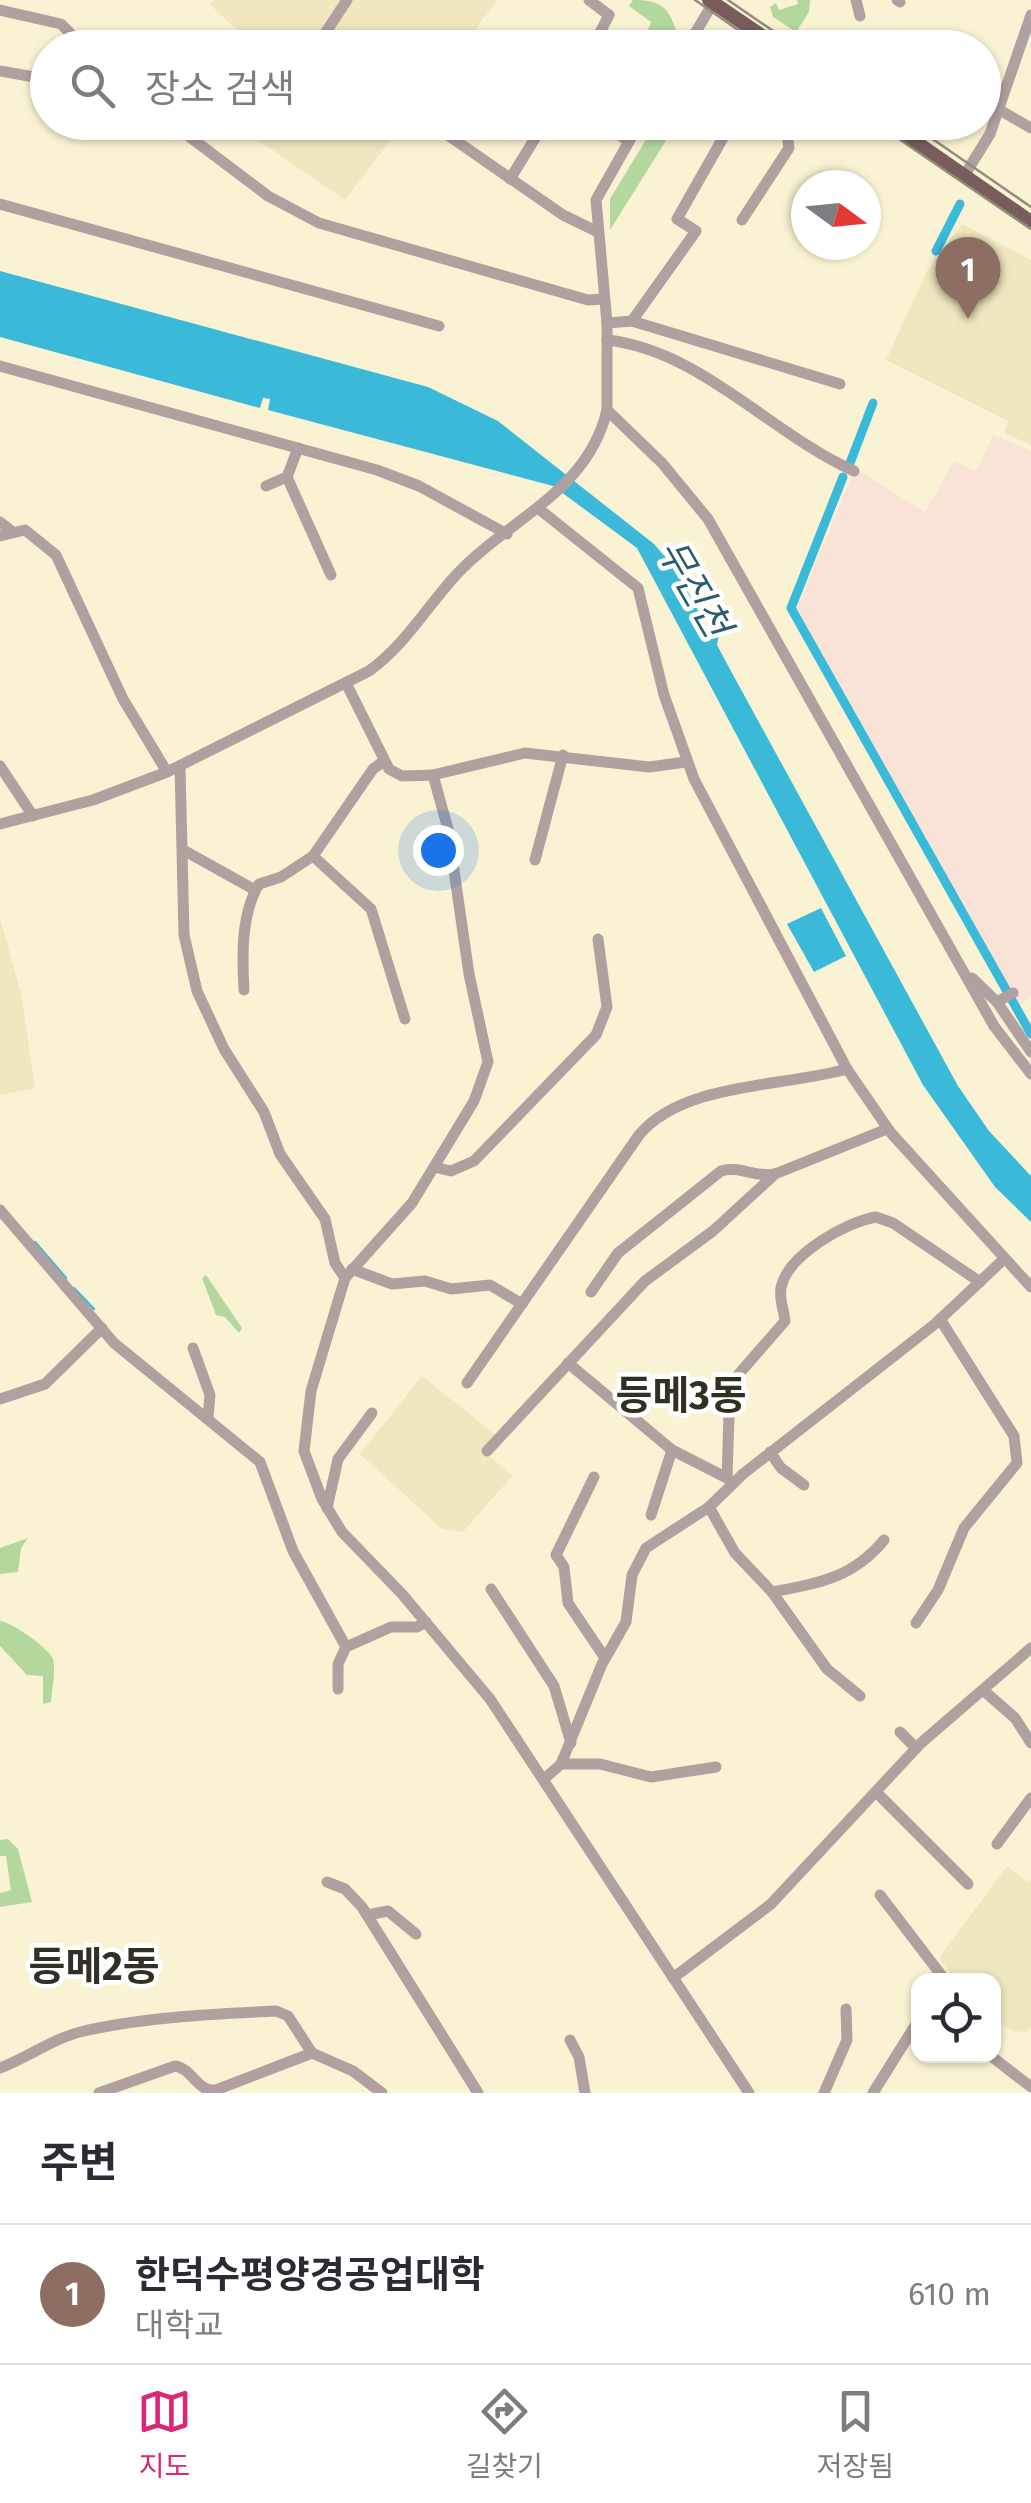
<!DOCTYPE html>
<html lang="ko">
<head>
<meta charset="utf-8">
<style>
	:root { --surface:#fff; --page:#f2f2f3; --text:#2b2b33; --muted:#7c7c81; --line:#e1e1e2; --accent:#db2777 }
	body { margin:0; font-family:"Fira Sans","Noto Sans KR",sans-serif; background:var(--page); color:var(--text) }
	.controls { position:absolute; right:30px; bottom:30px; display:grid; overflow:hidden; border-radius:20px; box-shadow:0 2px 8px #0004 }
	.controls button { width:90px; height:90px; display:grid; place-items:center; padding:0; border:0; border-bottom:2px solid var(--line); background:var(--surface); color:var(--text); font:50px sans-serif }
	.compass { position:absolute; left:791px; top:170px; width:90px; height:90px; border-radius:50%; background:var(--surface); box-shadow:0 2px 8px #0004; rotate:105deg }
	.you { position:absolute; left:438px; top:850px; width:35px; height:35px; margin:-25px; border:8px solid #fff; border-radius:50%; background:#1a73e8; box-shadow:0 0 0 15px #1a73e833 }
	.badge { display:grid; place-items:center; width:65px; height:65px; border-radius:50%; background:var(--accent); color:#fff; font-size:32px; font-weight:700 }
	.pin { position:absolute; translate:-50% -82px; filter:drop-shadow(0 2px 5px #0008) }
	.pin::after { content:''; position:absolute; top:52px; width:35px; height:30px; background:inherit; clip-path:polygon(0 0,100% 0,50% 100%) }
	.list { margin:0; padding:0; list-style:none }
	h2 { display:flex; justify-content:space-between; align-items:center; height:130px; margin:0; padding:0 40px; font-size:42px }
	h2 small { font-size:32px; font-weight:400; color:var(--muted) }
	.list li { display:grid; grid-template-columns:65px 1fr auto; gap:30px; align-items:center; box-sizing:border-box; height:140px; padding:0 40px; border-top:2px solid var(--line) }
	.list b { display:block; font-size:38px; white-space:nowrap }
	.list p { margin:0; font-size:32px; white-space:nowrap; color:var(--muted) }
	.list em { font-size:32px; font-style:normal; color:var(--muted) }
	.icon { flex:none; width:55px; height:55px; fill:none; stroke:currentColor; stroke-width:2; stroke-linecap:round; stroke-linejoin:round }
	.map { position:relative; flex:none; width:1031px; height:2093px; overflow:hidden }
	.search { position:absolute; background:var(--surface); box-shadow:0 2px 8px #0004; left:30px; right:30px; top:30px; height:110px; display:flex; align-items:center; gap:25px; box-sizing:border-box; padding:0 35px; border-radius:55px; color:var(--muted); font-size:38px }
	.sheet { height:270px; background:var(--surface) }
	nav { display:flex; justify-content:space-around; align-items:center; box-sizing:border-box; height:140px; border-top:2px solid var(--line); background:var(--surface); font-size:28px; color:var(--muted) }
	nav a { display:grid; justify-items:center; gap:5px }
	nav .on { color:var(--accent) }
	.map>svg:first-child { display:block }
	.industrial { fill:#f9e3d6 }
	.built { fill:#f0e7c0 }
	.green { fill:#b4d79e }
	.water { fill:#3bb9d9 }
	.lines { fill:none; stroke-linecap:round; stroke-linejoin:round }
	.stream { stroke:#3bb9d9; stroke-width:2.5 }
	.canal { stroke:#3bb9d9; stroke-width:9 }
	.minor { stroke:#b0a09f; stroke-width:11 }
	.major { stroke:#785d5c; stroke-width:14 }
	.tram { stroke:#928d77; stroke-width:2.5 }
	.labels { text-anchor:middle; stroke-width:9; stroke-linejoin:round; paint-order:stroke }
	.water-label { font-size:38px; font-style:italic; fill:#2a5c6a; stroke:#fff }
	.quarter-label { font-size:40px; font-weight:bold; fill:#322f23; stroke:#fff }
</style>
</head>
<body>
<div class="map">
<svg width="1031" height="2093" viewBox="0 0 1031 2093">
	<rect width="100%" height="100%" fill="#faf3d3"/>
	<!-- industrial -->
	<polygon class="industrial" points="993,435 1031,451 1031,995 1019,1006 797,609 855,468 925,512 954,461 976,471"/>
	<!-- built -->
	<g class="built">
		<polygon points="213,0 498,0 461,48 257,47 217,12 210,3"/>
		<polygon points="233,123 404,123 345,200"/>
		<polygon points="962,224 1031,260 1031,445 1004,433 1008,421 886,360 926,273"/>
		<polygon points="0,919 21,993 35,1088 0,1095"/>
		<polygon points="422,1376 496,1435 484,1451 512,1476 463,1532 442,1529 360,1454"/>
		<polygon points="1007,1866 1027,1882 1031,1879 1031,2027 1027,2032 1013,2031 994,2020 994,1980 956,1980 939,1958"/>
	</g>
	<!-- green -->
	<g class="green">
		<path d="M633,0C665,0 670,10 679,39L674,47H641L651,22L629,6Z"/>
		<polygon points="797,0 810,0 809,12 796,32 773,17 770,7 776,3 779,10 798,4"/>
		<polygon points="656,123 677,123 610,230 610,199"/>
		<polygon points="206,1275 242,1328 239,1333 225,1317 216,1315 202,1278"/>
		<polygon points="28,1538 21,1548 18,1572 0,1574 0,1548"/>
		<path d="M0,1621C10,1621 50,1649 53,1659C56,1671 52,1689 51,1702L43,1704V1676L27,1675L0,1646Z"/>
		<polygon points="8,1839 18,1849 32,1902 0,1907 0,1893 11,1890 6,1856 0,1856 0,1840"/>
	</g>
	<!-- water -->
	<g class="water">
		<polygon points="0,271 428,387 498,421 654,544 675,568 708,629 720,629 717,645 732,673 958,1086 989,1131 1031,1176 1031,1222 995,1187 923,1085 637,548 553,486 268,410 270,399 263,398 260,408 0,337"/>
		<polygon points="821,908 846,956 814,972 787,924"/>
	</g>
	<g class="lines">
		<!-- stream -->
		<g class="stream">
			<polyline points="35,1242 66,1278"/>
			<polyline points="74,1288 94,1309"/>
		</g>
		<!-- canal -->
		<g class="canal">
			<polyline points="936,251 960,204"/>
			<polyline points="850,463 873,403"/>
			<polyline points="843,477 791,608 1031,1034"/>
		</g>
		<!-- minor -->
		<g class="minor">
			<polyline points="589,0 609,15 592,48"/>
			<polyline points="856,0 860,16"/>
			<polyline points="897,0 900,2"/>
			<polyline points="0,10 61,24 70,33 71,45"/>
			<polyline points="320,41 347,0"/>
			<polyline points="686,48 715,0"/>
			<polyline points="0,71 34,77 48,67"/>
			<polyline points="984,101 1031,128"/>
			<polyline points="170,122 268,196 319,223 588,300 604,299"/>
			<polyline points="429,122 563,215 598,232"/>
			<polyline points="599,122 629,141"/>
			<polyline points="640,122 596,200 607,323 607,410 662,463 708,519 994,1026 1031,1074"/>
			<polyline points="964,176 990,134 1031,15"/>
			<polyline points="510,179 545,122"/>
			<polyline points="0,204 439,326"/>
			<polyline points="742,220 789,148 787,133 772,122"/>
			<polyline points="632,321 696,231 677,219 732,122"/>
			<polyline points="607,323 632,321 840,384"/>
			<path d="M607,340C700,350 771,434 854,471"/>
			<polyline points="0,366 377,470 419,486 507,534"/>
			<polyline points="298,448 287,477 331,575"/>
			<polyline points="266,486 287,477"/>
			<polyline points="539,509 638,588 664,695 694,779 847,1069 891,1133 1031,1287"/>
			<polyline points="0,522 13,532"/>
			<polyline points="0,536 25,530 56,555 123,699 167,772"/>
			<polyline points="347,685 389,769 402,776 433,775 448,829 469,974 488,1062 474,1101 412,1203 345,1278 311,1391 304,1451 322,1499 342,1532 402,1594 490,1699 749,2093"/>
			<polyline points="384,761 373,769 313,856 371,909 405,1019"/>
			<polyline points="0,766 33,816"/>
			<polyline points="180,766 184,935 197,991 224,1049 264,1112 280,1154 325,1219 335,1263 345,1278"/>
			<polyline points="433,775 525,753 649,767 686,762"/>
			<path d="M0,824L93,800L167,772L369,671C406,644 425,609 456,575C508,519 588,492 607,410"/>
			<polyline points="185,851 255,890"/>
			<polyline points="535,860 563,755"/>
			<polyline points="972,978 997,1002 1031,1052"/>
			<path d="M244,990C242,955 241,914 259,884L281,877L313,856"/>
			<polyline points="997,1002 1013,993"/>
			<polyline points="434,1167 451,1171 474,1161 596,1035 607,1007 598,939"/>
			<polyline points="0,1210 114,1343 260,1462 293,1551 346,1647"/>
			<polyline points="352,1269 392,1284 425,1281 451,1289 490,1285 522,1304"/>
			<path d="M591,1292L618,1253L721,1171C738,1165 756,1178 775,1174L887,1129"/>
			<polyline points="193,1348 210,1395 208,1417"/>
			<polyline points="568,1363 672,1450"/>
			<path d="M467,1383L639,1135C683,1082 784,1087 847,1069"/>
			<polyline points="0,1399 45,1384 102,1328"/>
			<polyline points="487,1451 645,1281 713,1231 775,1174"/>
			<polyline points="770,1452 781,1468 804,1485"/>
			<polyline points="594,1477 556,1555 564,1567 568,1603 605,1658"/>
			<path d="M733,1483L727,1478L730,1384L785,1321C784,1310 779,1300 781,1288C787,1255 846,1222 876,1217L893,1223L980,1282"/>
			<polyline points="709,1507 735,1553 772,1592 827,1669 860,1696"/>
			<polyline points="327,1508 338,1459 372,1413"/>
			<polyline points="651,1515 672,1450 727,1478"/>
			<polyline points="491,1589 554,1686 571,1743"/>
			<path d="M772,1592C819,1583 853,1578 884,1540"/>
			<polyline points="916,1623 938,1590 964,1528 1017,1463 1014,1436 940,1319"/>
			<polyline points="338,1689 338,1664 346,1647 391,1627 417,1627 426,1622"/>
			<polyline points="983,1690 1015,1718 1031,1743"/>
			<polyline points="900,1732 916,1748"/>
			<polyline points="561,1764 600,1764 651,1777 716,1767"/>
			<polyline points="544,1779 561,1764 602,1664 626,1622 632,1575 646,1548 709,1507 743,1474 935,1324 1004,1259"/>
			<polyline points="877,1793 968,1884"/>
			<polyline points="997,1844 1031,1798"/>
			<polyline points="327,1882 345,1889 362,1907 478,2093"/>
			<polyline points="880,1895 945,1980"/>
			<polyline points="367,1915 388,1911 416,1934"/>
			<polyline points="673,1978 771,1904 921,1743 1031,1648"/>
			<polyline points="570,2040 579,2057 585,2093"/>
			<polyline points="991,2056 1031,2087"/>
			<path d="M0,2068C29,2057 53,2038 84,2031C144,2017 214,2014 276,2011L288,2016L312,2053"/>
			<path d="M99,2093L175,2066C193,2069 197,2092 216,2090L312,2053L353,2071L382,2093"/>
			<polyline points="824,2093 847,2040 846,2009"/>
			<polyline points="873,2093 918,2021"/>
		</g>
		<!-- major -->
		<g class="major">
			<polyline points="709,0 780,48"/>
			<polyline points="887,122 1031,222"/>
		</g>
		<!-- tram -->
		<g class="tram">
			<polyline points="695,0 764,48"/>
			<polyline points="728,0 798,48"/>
			<polyline points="874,122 1031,229"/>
			<polyline points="908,122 1031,207"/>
		</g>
	</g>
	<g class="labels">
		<!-- water labels -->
		<g class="water-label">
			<text transform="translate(694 588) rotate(60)" y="13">무진천</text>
		</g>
		<!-- quarter labels -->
		<g class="quarter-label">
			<text x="681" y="1409">등메3동</text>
			<text x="94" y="1980">등메2동</text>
		</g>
	</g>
</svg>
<div class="controls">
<button><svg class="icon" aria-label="locate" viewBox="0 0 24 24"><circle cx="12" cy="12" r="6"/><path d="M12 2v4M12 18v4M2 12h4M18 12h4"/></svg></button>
</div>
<svg class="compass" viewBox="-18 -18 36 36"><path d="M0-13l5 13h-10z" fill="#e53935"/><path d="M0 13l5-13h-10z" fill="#7c7c81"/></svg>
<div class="you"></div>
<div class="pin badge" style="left:968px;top:319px;background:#8d6e63">1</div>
<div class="search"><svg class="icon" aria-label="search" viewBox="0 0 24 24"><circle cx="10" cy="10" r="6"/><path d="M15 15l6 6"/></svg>장소 검색</div>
</div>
<section class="sheet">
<h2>주변<small></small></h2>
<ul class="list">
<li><span class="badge" style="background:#8d6e63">1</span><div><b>한덕수평양경공업대학</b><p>대학교</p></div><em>610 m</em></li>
</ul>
</section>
<nav>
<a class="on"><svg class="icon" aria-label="map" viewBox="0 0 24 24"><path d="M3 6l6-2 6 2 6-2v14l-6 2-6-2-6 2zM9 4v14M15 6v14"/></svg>지도</a>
<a><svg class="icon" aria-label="directions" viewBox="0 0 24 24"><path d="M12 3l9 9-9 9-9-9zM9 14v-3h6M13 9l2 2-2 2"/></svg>길찾기</a>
<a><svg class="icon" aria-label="saved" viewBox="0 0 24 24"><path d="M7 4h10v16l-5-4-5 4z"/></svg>저장됨</a>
</nav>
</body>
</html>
